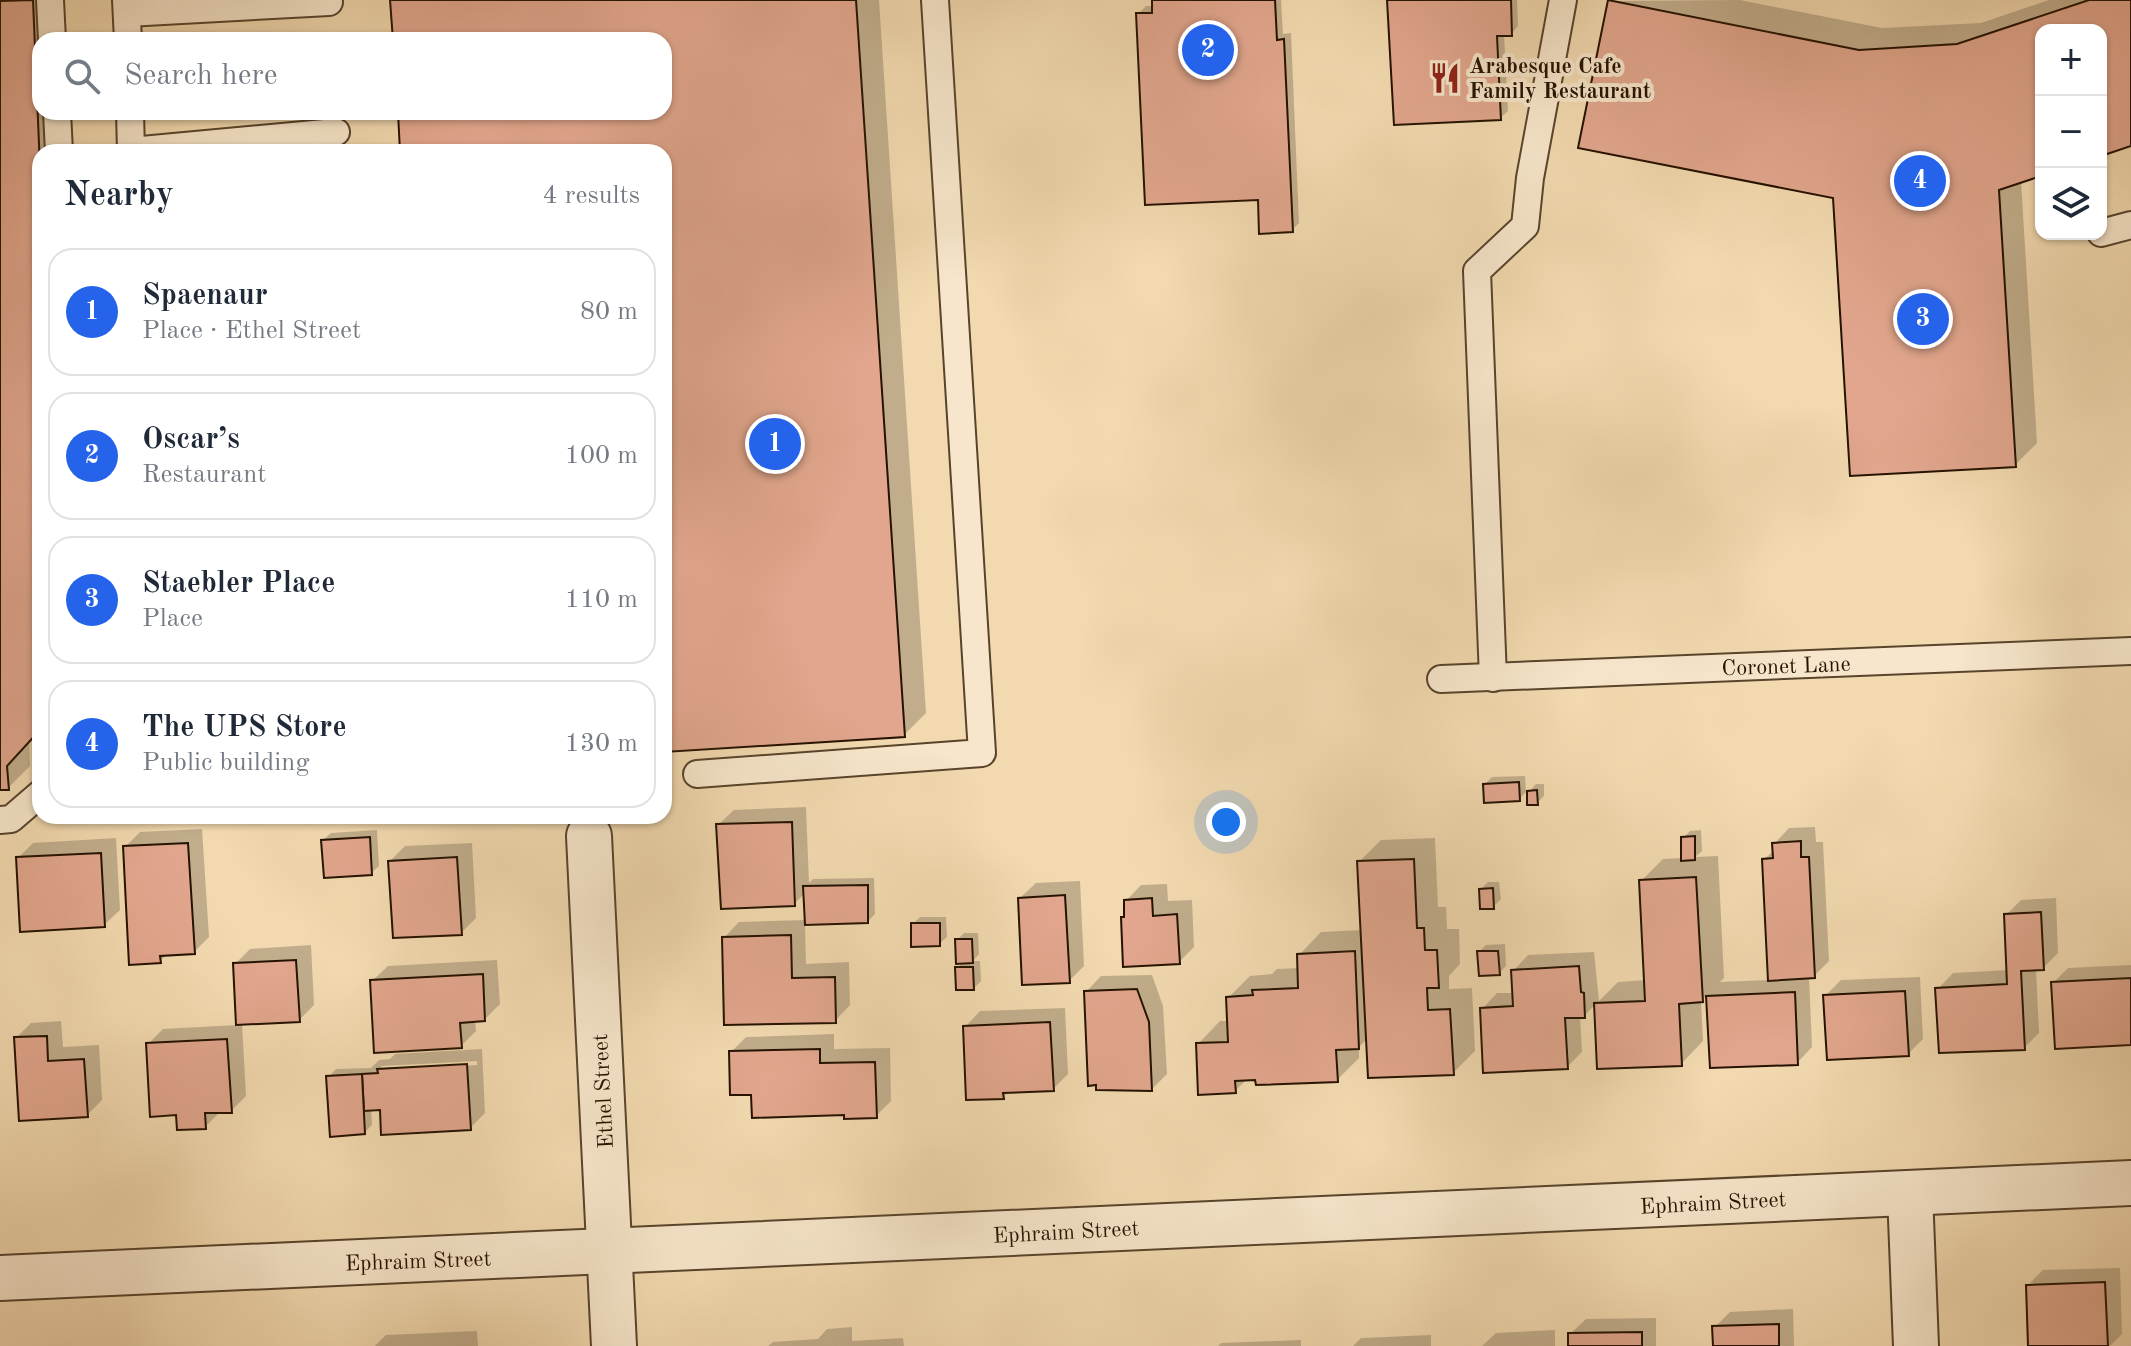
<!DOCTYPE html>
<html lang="en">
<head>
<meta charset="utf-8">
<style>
	:root { --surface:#fff; --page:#f6f6f7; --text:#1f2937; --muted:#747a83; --line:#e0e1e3; --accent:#2563eb }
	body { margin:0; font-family:"Old Standard TT",serif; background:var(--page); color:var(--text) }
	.controls { position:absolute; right:24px; top:24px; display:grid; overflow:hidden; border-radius:16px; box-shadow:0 2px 6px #0004 }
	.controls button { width:72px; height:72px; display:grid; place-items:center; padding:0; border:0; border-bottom:2px solid var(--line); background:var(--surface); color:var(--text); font:40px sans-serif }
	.you { position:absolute; left:1226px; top:822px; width:28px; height:28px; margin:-20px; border:6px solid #fff; border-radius:50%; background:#1a73e8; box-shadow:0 0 0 12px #1a73e833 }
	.badge { display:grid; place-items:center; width:52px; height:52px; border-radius:50%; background:var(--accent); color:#fff; font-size:26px; font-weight:700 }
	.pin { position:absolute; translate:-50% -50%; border:4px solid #fff; box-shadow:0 2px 8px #0006 }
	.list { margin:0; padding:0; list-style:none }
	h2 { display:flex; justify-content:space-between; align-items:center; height:104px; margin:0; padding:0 32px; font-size:34px }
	h2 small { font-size:26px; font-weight:400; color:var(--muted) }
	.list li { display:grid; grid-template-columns:52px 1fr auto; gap:24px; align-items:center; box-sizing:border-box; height:128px; margin:0 16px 16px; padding:0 16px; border:2px solid var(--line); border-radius:24px }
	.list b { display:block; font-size:30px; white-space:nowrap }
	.list p { margin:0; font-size:26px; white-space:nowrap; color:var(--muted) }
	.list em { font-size:26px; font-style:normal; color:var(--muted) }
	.icon { flex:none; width:44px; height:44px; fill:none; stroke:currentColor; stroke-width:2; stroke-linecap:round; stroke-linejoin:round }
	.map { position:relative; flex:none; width:2131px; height:1346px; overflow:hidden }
	.search { position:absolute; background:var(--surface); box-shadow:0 2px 6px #0004; left:32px; top:32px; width:640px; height:88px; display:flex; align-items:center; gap:20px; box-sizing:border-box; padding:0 28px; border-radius:24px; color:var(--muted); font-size:30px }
	.panel { position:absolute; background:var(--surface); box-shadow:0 2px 6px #0004; left:32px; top:144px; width:640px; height:680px; border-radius:24px }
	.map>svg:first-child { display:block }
	.shadow { fill:#0003; fill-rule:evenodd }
	.building { fill:#e1a68d; stroke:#251200; stroke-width:2 }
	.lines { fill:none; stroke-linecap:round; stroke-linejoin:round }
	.service-casing { stroke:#58442c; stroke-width:30 }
	.minor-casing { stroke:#58442c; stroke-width:48 }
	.service { stroke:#f7e6cb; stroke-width:26 }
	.minor { stroke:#f7e6cb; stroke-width:44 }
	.labels { text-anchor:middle; stroke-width:8; stroke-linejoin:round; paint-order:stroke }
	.poi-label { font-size:22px; font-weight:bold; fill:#251200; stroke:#f7e6cb; text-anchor:start }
	.street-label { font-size:22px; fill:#251200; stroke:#f7e6cb }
</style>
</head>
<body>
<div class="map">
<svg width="2131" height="1346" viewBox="0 0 2131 1346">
	<rect width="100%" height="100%" fill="#f2d9af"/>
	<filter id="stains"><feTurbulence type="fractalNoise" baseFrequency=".0025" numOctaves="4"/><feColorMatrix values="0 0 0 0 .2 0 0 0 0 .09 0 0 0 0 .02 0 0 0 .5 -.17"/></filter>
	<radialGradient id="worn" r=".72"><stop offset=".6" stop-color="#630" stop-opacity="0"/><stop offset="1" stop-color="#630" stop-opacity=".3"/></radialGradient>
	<!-- shadow -->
	<g class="shadow">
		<polygon points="0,0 56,0 40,40 40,112 60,112 62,152 40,152 40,730 29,742 30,766 8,788 0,788"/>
		<polygon points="392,0 879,0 926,713 904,735 664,750 664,152 402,152 400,112 664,112 664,40 395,40"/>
		<polygon points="1154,0 1281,0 1283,34 1291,33 1299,223 1292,230 1260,198 1138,14 1146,6 1154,6"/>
		<polygon points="1389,0 1517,0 1518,26 1511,34 1504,34 1508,111 1500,118"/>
		<polygon points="1740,0 1882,28 1981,23 2049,0 2131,0 2131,144 2101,154 2101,30 2041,30 2041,174 2021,181 2037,443 2015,465 1835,197 1610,1"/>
		<polygon points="1525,776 1526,792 1519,799 1485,784 1492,777"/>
		<polygon points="1536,784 1544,784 1544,796 1537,803 1529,792"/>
		<polygon points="806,807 809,883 813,879 874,878 875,914 868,921 805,923 806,964 849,962 850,1005 835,1021 724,938 739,922 806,920 806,892 794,904 718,825 734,810"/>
		<polygon points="1815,827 1816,842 1823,842 1829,961 1814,976 1809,976 1812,1047 1797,1063 1712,1066 1708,994 1701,1001 1703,1041 1681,1064 1596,1004 1584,1016 1580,1016 1582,1052 1567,1067 1482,1009 1497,993 1515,993 1513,971 1528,955 1594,952 1599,1001 1618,982 1646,980 1641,881 1663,859 1683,858 1683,838 1690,831 1701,830 1702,851 1695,857 1718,856 1724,978 1720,982 1770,980 1764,860 1774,850 1774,844 1789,828"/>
		<polygon points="202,829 209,937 194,952 167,954 160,961 125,847 140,832"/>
		<polygon points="377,830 379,866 371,873 323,840 331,833"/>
		<polygon points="116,838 120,910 104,925 18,858 33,843"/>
		<polygon points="1435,838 1438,907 1446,907 1447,929 1459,929 1460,964 1449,976 1449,989 1472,988 1475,1051 1453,1073 1368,1038 1359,1047 1359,1058 1337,1080 1248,1078 1235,1091 1198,1044 1220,1021 1229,1021 1228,998 1250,976 1272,974 1277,969 1300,968 1299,955 1321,932 1363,930 1359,862 1381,840"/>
		<polygon points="472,843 476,918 461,933 390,861 405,846"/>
		<polygon points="1080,881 1084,966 1069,981 1020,898 1036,883"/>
		<polygon points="1488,882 1499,882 1501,899 1493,907 1481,889"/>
		<polygon points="1167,884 1168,901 1192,900 1194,947 1179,962 1126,915 1126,901 1141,885"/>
		<polygon points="2056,898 2058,953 2043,968 2036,969 2039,1033 2024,1048 1938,989 1953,973 2009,970 2006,915 2021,900"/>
		<polygon points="920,917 946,917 947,937 939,944 913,924"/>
		<polygon points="964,933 978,933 979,954 973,961 980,961 981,981 974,988 957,968 964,962 957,940"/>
		<polygon points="1505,944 1506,966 1499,973 1479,952 1486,945"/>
		<polygon points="311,945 314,1005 299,1020 242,1023 246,1096 231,1111 221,1111 205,1127 178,1113 148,1044 163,1029 238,1025 235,964 250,949"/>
		<polygon points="497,960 500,1004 485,1019 475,1020 476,1031 461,1046 372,981 388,966"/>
		<polygon points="2131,965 2131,1043 2053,983 2068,968"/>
		<polygon points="1152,975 1163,1006 1167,1074 1152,1089 1098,1083 1086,992 1101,976"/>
		<polygon points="1920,977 1923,1039 1908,1054 1825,996 1841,980"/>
		<polygon points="1065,1008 1068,1074 1053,1089 1009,1091 1003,1097 965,1027 980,1011"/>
		<polygon points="61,1021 63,1047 99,1045 102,1100 87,1115 16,1038 31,1023"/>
		<polygon points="834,1034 834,1049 890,1048 891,1101 876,1116 846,1113 753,1093 731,1052 746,1037"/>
		<path d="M482,1049L485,1113L470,1128L382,1108H371L372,1125L364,1133L329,1077L336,1069L371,1068L379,1060L390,1059L395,1054ZM477,1061V1065L377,1071L382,1066Z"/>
		<polygon points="2120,1268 2122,1334 2110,1346 2030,1346 2028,1285 2043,1270"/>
		<polygon points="1793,1309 1794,1346 1715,1346 1715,1327 1730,1312"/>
		<polygon points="1656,1318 1656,1346 1571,1346 1570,1334 1586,1319"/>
		<polygon points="852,1327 852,1341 903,1338 904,1346 768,1346 773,1342 818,1339 827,1329"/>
		<polygon points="1555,1330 1555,1346 1482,1346 1496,1333"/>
		<polygon points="477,1331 478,1346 375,1346 386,1335"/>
		<polygon points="1431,1335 1431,1346 1353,1346 1361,1338"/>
		<polygon points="1301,1340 1301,1346 1218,1346 1221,1343"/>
	</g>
	<!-- building -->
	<g class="building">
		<polygon points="33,0 40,168 40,730 7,766 9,790 0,790 0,1"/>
		<polygon points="390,0 856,0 905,737 664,752 664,152 400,152 398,112 664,112 664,40 393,40"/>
		<polygon points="1152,0 1275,0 1277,40 1284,39 1293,232 1259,234 1258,200 1145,205 1136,13 1152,13"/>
		<polygon points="1387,0 1511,0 1512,36 1497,36 1501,120 1394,125"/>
		<polygon points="1608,0 1859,50 1957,44 2089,0 2131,0 2131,146 2101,156 2101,30 2041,30 2041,176 1999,190 2016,467 1850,476 1833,198 1578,148"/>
		<polygon points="1519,782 1520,801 1484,803 1483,784"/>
		<polygon points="1537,790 1538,805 1527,805 1527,791"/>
		<polygon points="792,822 795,906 721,909 716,824"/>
		<polygon points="1695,836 1695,860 1681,861 1681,837"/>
		<polygon points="370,837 372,875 324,878 321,840"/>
		<polygon points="1801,841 1801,857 1809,857 1815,978 1768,981 1762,859 1773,858 1772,843"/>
		<polygon points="188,843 195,954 160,956 161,963 129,965 123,846"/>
		<polygon points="101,853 105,927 20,932 16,857"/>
		<polygon points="457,857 462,935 393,938 388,861"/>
		<polygon points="1414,859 1417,928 1424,928 1425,950 1437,950 1439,988 1427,988 1428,1010 1450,1009 1454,1075 1368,1078 1357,861"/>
		<polygon points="1696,877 1703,1002 1679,1004 1682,1066 1597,1069 1594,1003 1645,1001 1639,880"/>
		<polygon points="868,885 868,923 805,925 803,886"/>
		<polygon points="1493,888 1494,909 1480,909 1479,889"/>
		<polygon points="1065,895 1070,983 1022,985 1018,898"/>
		<polygon points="1152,898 1153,916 1177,914 1180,964 1123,967 1121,917 1124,917 1124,900"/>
		<polygon points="2041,912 2044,970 2021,971 2025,1050 1939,1053 1935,988 2007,984 2004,914"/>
		<polygon points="911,923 940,923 940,946 911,947"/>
		<polygon points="791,935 792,978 835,977 836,1023 724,1025 722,937"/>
		<polygon points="955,939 972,939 973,963 956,964"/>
		<polygon points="1355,951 1359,1049 1336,1050 1338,1082 1256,1085 1255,1080 1235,1081 1236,1093 1198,1095 1196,1043 1228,1042 1226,997 1253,995 1252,990 1298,988 1297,954"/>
		<polygon points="1477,951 1498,951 1500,975 1479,976"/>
		<polygon points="296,960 300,1022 236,1025 233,963"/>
		<polygon points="1579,966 1581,992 1584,993 1585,1018 1565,1018 1568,1069 1483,1073 1480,1008 1513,1006 1511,970"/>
		<polygon points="955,967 973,967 974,990 956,990"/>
		<polygon points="483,974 485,1021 460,1023 462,1048 374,1053 370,980"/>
		<polygon points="2131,978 2131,1045 2055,1049 2051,982"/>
		<polygon points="1137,989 1149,1022 1152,1091 1096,1090 1096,1085 1088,1086 1084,991"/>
		<polygon points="1905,991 1909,1056 1827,1060 1823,995"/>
		<polygon points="1795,992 1798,1065 1710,1068 1706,996"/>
		<polygon points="1050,1022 1054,1091 1003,1093 1004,1099 966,1100 963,1026"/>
		<polygon points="47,1036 48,1061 84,1059 88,1117 19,1121 14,1037"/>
		<polygon points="227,1039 232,1113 205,1113 206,1129 177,1130 176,1115 150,1117 146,1043"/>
		<polygon points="820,1049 820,1063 875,1062 877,1118 844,1119 844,1115 752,1118 751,1095 730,1095 729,1051"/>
		<polygon points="467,1064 471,1130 381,1135 380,1110 364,1111 362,1074 378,1073 377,1069"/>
		<polygon points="362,1074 365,1134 330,1137 326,1076"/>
		<polygon points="2105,1282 2108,1346 2028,1346 2026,1285"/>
		<polygon points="1779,1324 1779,1346 1713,1346 1712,1326"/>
		<polygon points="1642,1332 1642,1346 1568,1346 1568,1333"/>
	</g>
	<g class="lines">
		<defs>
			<g id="service">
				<polyline points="50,0 52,40"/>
				<polyline points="126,0 128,40"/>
				<polyline points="127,13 329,2"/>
				<polyline points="57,112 59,152"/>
				<polyline points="130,112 131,152"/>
				<polyline points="131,151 336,132"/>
				<polyline points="2101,233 2131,225"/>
				<polyline points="1493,678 1477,271 1525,226 1530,178 1563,0"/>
				<polyline points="1441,679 2131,651"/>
				<polyline points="697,774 982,753 935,0"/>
				<polyline points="0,820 11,819 40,794"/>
			</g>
			<g id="minor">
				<polyline points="589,836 614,1346"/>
				<polyline points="1910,1193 1916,1346"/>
				<polyline points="0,1278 2131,1183"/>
			</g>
		</defs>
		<!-- service casing -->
		<use href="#service" class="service-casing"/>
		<!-- minor casing -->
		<use href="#minor" class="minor-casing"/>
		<!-- service -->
		<use href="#service" class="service"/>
		<!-- minor -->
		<use href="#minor" class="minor"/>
	</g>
	<!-- icons -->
	<defs>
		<symbol id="restaurant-bare" viewBox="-9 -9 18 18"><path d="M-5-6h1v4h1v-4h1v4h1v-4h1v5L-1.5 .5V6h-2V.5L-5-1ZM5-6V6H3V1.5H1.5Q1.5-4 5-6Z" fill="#8f2418" stroke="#f7e6cb" stroke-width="2.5" paint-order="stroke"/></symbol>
	</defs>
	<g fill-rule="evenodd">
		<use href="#restaurant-bare" x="1423" y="56" width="44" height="44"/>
	</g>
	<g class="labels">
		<!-- poi labels -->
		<g class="poi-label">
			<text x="1469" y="73">Arabesque Cafe<tspan x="1469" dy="25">Family Restaurant</tspan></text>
		</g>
		<!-- street labels -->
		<g class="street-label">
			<text transform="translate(1786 665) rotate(-2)" y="8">Coronet Lane</text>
			<text transform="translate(602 1091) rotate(-93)" y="8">Ethel Street</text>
			<text transform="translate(1713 1202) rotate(-3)" y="8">Ephraim Street</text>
			<text transform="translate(1066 1231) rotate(-3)" y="8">Ephraim Street</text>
			<text transform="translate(418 1260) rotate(-2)" y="8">Ephraim Street</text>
		</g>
	</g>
	<rect width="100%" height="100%" filter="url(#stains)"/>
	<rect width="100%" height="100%" fill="url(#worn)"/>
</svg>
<div class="controls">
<button>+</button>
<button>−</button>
<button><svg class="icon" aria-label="layers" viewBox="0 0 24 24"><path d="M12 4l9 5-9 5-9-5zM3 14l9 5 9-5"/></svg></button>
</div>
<div class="you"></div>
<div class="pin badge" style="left:775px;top:444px">1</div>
<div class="pin badge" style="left:1208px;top:50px">2</div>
<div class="pin badge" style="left:1923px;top:319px">3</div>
<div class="pin badge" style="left:1920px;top:181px">4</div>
<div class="search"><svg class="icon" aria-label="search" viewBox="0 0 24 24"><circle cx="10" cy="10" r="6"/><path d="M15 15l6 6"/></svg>Search here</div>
<section class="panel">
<h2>Nearby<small>4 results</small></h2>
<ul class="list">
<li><span class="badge">1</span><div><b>Spaenaur</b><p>Place · Ethel Street</p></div><em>80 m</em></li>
<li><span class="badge">2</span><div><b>Oscar’s</b><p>Restaurant</p></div><em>100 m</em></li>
<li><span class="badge">3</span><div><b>Staebler Place</b><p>Place</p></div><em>110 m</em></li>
<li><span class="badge">4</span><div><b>The UPS Store</b><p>Public building</p></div><em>130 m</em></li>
</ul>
</section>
</div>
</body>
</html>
